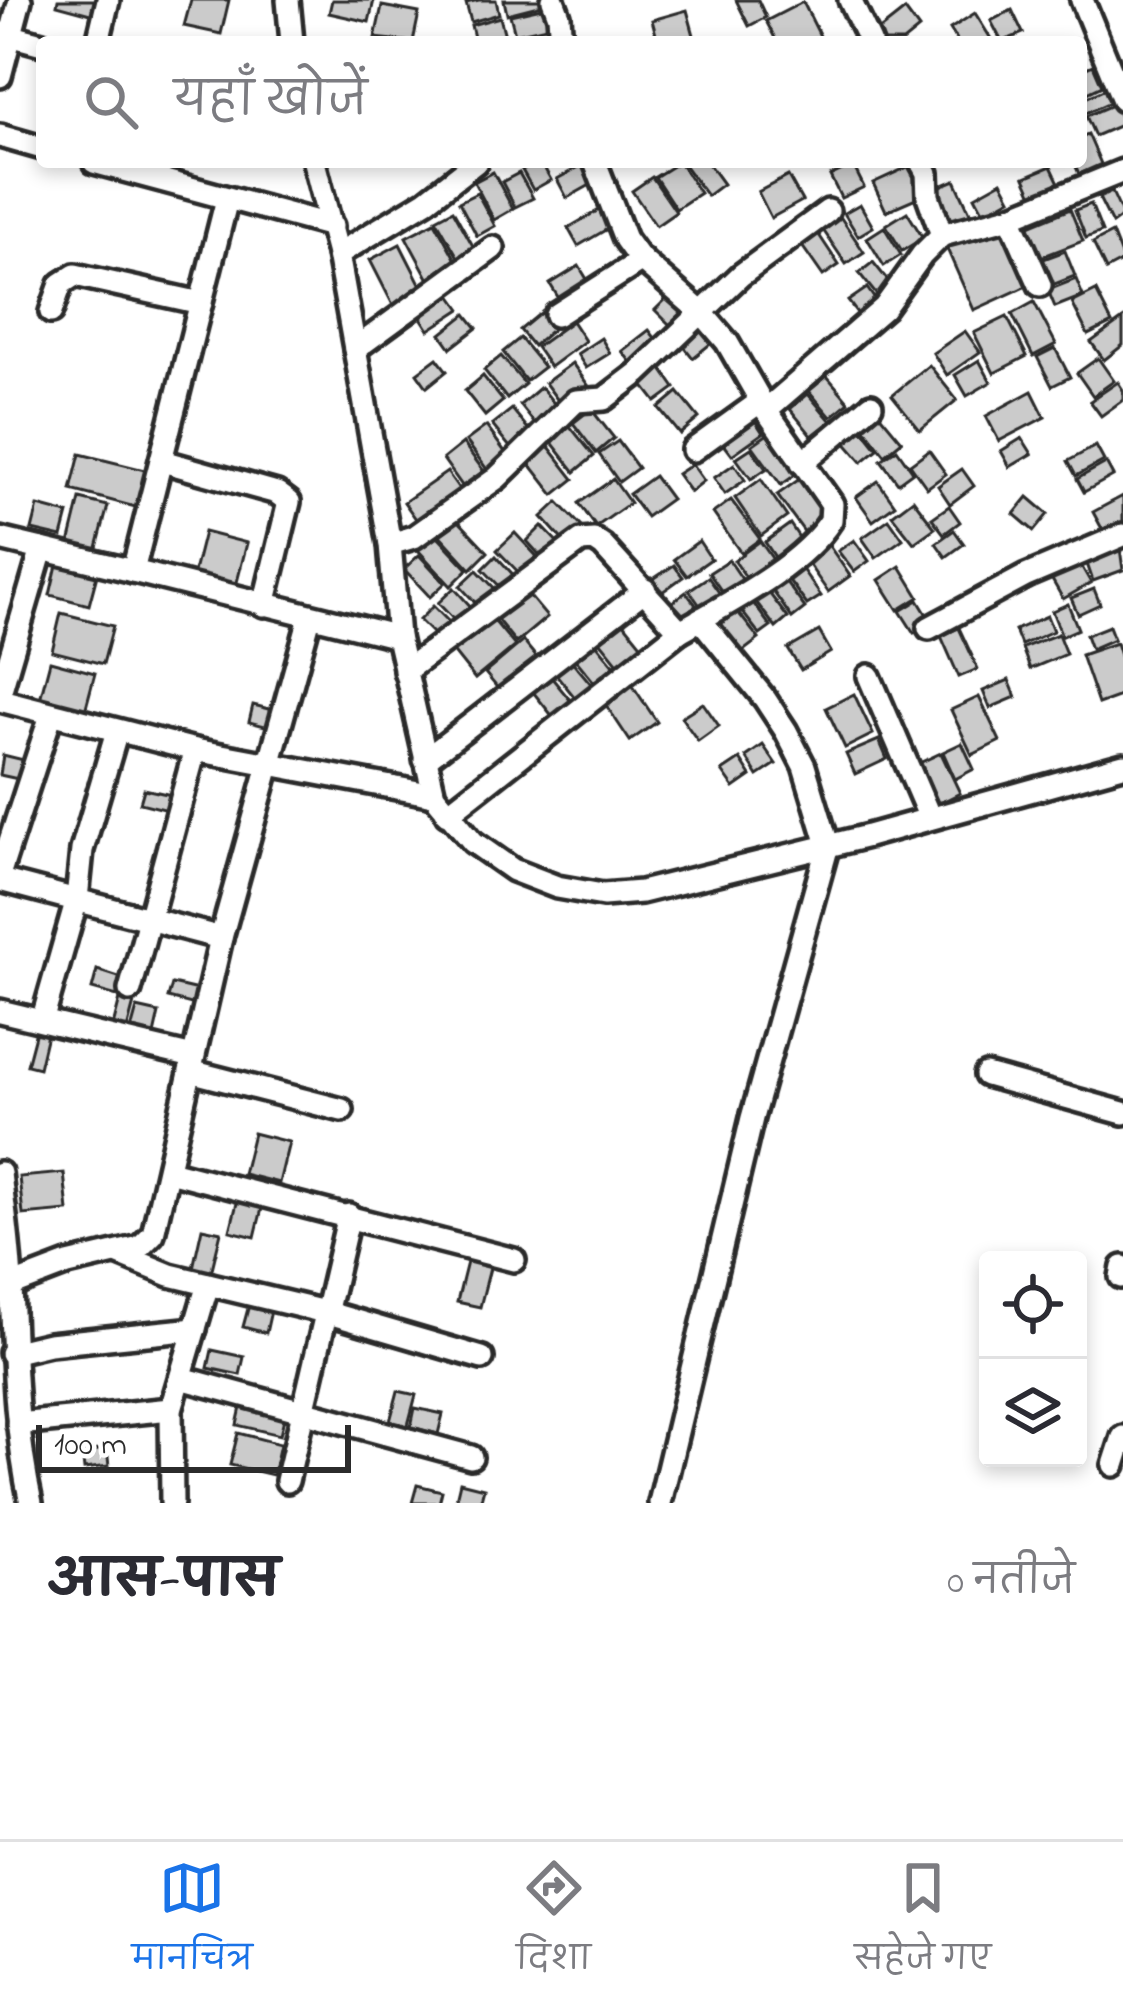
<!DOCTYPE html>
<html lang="hi">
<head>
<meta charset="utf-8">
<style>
	:root { --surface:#fff; --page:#f7f7f7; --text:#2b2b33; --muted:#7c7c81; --line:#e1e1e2; --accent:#1a73e8 }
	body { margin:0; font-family:"Indie Flower","Playpen Sans Deva",sans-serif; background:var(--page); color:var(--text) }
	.controls { position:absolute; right:36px; bottom:36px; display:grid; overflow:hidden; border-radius:12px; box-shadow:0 6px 18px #0003 }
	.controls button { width:108px; height:108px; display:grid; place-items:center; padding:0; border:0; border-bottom:3px solid var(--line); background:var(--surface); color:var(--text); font:60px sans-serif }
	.scale { position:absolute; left:36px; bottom:30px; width:315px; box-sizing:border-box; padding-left:12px; border:6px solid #2b2b2b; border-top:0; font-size:33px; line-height:42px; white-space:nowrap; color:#2b2b2b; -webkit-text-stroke:9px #fff; paint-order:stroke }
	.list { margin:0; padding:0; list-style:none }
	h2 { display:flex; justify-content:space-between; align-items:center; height:156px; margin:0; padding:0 48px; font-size:51px }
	h2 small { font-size:39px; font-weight:400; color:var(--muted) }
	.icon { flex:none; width:66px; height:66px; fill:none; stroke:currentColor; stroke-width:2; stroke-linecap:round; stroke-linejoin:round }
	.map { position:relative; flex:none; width:1123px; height:1503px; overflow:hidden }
	.search { position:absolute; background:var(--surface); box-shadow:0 6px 18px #0003; left:36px; right:36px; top:36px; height:132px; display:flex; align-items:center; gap:30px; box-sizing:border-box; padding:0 42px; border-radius:12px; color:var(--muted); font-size:45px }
	.sheet { height:336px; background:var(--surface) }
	nav { display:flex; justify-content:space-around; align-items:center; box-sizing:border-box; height:168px; border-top:3px solid var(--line); background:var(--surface); font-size:33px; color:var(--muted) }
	nav a { display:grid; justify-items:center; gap:6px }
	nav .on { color:var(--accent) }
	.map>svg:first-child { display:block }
	.building { fill:#cbcbcb; stroke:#2b2b2b; stroke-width:3 }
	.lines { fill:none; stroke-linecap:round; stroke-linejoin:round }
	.minor-casing { stroke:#2b2b2b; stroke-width:30 }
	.minor { stroke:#fff; stroke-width:21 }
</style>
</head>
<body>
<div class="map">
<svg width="1123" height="1503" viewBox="0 0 1123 1503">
	<rect width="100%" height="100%" fill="#fff"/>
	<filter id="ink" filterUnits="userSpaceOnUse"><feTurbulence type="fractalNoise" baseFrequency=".00833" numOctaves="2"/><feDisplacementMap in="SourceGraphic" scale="24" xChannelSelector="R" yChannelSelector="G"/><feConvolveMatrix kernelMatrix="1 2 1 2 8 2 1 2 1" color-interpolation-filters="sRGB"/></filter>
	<g filter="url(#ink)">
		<!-- building -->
		<g class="building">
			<polygon points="58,0 98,0 94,15 57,5"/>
			<polygon points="191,0 229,0 221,34 184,26"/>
			<polygon points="332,0 374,0 369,22 329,13"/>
			<polygon points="479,0 496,0 499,14 471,22 466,3"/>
			<polygon points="504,0 545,0 546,4 507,14"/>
			<polygon points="736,0 758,0 766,17 749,26"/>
			<polygon points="803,2 823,42 777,42 766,21"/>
			<polygon points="382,6 419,13 413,42 375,38"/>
			<polygon points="546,7 551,26 515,34 510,15"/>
			<polygon points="687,10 695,39 658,42 652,20"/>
			<polygon points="905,10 919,29 903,42 885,42 877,32"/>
			<polygon points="1012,10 1023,33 1002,42 991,21"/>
			<polygon points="975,13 993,42 958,42 950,29"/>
			<polygon points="500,17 505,36 475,42 471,25"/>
			<polygon points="1093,65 1102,86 1081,96 1081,70"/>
			<polygon points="1106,89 1112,101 1081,115 1081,100"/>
			<polygon points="1114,104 1123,124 1095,136 1086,116"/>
			<polygon points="1088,134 1101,164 1079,174 1074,162 1081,162 1081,137"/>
			<polygon points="536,162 541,162 551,180 533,190 522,170"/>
			<polygon points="588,162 601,179 567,198 557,179"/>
			<polygon points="679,162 700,193 676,209 655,177"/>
			<polygon points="682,162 707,162 723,184 707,196"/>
			<polygon points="853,165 864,187 841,198 830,176"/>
			<polygon points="910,166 923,195 886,211 873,183"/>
			<polygon points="1051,166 1061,187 1035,199 1025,177"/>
			<polygon points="493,172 513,209 494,220 474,182"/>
			<polygon points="519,173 533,198 515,207 502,182"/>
			<polygon points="788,176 802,201 771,218 758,192"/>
			<polygon points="652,177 676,212 656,226 632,191"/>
			<polygon points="955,180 972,217 953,226 936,188"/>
			<polygon points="1002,181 1011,198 984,213 975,196"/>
			<polygon points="1112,192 1123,216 1112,224 1099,198"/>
			<polygon points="477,193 495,226 477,236 459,202"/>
			<polygon points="860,204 873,227 858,236 844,213"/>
			<polygon points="1091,204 1102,232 1086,238 1075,210"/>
			<polygon points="1070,209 1083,241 1036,259 1024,228"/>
			<polygon points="453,210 478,255 462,264 436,219"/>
			<polygon points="599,210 609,228 578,246 568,228"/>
			<polygon points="907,212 923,238 902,251 886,225"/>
			<polygon points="839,215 864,252 846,264 821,227"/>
			<polygon points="1002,217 1031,284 974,310 944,242"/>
			<polygon points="435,222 461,269 432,285 406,237"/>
			<polygon points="884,227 901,255 884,266 867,238"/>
			<polygon points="817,232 839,265 823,276 800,243"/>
			<polygon points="1112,233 1123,261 1106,270 1093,243"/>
			<polygon points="400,244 425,293 395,309 370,260"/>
			<polygon points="1065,251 1075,276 1047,287 1038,261"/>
			<polygon points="873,262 893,287 879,298 859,273"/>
			<polygon points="579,266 590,284 561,302 550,284"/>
			<polygon points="1076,279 1083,296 1055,307 1048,290"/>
			<polygon points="867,288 881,308 863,321 848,301"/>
			<polygon points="1096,291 1112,323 1088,335 1072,303"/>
			<polygon points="672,293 695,316 678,333 655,310"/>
			<polygon points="451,295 461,309 429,330 420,316"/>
			<polygon points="1034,302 1056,344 1033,356 1012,314"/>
			<polygon points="548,307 560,323 533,346 520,330"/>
			<polygon points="466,314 477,328 451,348 441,334"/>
			<polygon points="1007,317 1027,356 994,373 974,333"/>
			<polygon points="1123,319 1123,345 1104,360 1091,342"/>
			<polygon points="572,321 585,341 550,367 536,347"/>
			<polygon points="702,327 714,341 693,358 682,344"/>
			<polygon points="649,330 662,347 635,368 622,351"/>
			<polygon points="965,331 980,352 947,375 933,353"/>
			<polygon points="520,338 544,367 526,381 503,352"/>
			<polygon points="601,338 610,353 586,368 577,354"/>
			<polygon points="1055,348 1070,377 1052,386 1037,357"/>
			<polygon points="501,356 525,384 507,399 484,370"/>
			<polygon points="437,358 447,371 427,387 417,373"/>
			<polygon points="1098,358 1114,381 1093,396 1077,373"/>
			<polygon points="979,360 991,382 967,396 955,375"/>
			<polygon points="572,363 588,385 562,406 545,383"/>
			<polygon points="659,365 675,388 656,402 639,380"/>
			<polygon points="929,365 957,400 920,430 892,395"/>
			<polygon points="483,376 503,401 485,416 465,391"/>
			<polygon points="827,376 849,402 831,417 809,391"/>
			<polygon points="1118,382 1123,390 1123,400 1101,416 1090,401"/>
			<polygon points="541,387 560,411 539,429 520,405"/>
			<polygon points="1032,391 1045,417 999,441 986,416"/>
			<polygon points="678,392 699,418 680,434 659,408"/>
			<polygon points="808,394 831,421 812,436 790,409"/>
			<polygon points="512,409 533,435 513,451 492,425"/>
			<polygon points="591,409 614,438 596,453 573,423"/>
			<polygon points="877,411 902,441 885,455 861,424"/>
			<polygon points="752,416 763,433 732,455 720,439"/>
			<polygon points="569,425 594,456 575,472 550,440"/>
			<polygon points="859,425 878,449 862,462 842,439"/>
			<polygon points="486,426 511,460 491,475 466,441"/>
			<polygon points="772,431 801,471 781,485 752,445"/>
			<polygon points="1022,438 1032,454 1010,467 1001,451"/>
			<polygon points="618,441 638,468 619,482 599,454"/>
			<polygon points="463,443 489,478 468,494 443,459"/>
			<polygon points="546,443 574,479 554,495 526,459"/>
			<polygon points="1096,446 1104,461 1076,476 1068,461"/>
			<polygon points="751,448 766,469 751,479 736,458"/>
			<polygon points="897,449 913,472 898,483 881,460"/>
			<polygon points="929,450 946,474 927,488 910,464"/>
			<polygon points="80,454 149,471 139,508 71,490"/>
			<polygon points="1106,463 1113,476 1084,492 1077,479"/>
			<polygon points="692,464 704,481 690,492 677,474"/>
			<polygon points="734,464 745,480 725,494 714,478"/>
			<polygon points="962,469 974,486 950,504 938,486"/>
			<polygon points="447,472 464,496 421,526 404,502"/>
			<polygon points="654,476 671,499 646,517 629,494"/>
			<polygon points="801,478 828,516 805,533 777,495"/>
			<polygon points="613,479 630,503 596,527 579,503"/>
			<polygon points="761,479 787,517 761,536 735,498"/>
			<polygon points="878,481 895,505 873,521 856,497"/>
			<polygon points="1123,496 1123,530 1107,538 1093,512"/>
			<polygon points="1028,497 1048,514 1034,531 1014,514"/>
			<polygon points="80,499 108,506 94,559 67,552"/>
			<polygon points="913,499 935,528 914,543 892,515"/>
			<polygon points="731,500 760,539 741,553 713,513"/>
			<polygon points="558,502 585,530 568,546 542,517"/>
			<polygon points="38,506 68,514 62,537 32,530"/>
			<polygon points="949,506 960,522 944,534 932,518"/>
			<polygon points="453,515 488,552 471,569 436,531"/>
			<polygon points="889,519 903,539 876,558 862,538"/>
			<polygon points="790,524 804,545 779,563 765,542"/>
			<polygon points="542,526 561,546 545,561 527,541"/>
			<polygon points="954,530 964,544 946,557 936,543"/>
			<polygon points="204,532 247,543 235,590 192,580"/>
			<polygon points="515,533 543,563 525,579 497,550"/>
			<polygon points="435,534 468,569 451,586 418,550"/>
			<polygon points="825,540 850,576 828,592 802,555"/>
			<polygon points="854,540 869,561 854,572 838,551"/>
			<polygon points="699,541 711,559 687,576 674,559"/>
			<polygon points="760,541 776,564 750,583 734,560"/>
			<polygon points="1119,541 1123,570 1093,581 1084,555"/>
			<polygon points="419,555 445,583 430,597 404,569"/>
			<polygon points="496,556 519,581 506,593 483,569"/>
			<polygon points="729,560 746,585 727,599 709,573"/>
			<polygon points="1079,562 1091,583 1063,599 1051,578"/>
			<polygon points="57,565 97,575 89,605 50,595"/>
			<polygon points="674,565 683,577 658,595 649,582"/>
			<polygon points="799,565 821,596 807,605 785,575"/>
			<polygon points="900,566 919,597 898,610 879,580"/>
			<polygon points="477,570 501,595 483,611 460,586"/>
			<polygon points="708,577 725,601 706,614 689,590"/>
			<polygon points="783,578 805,608 792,618 770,587"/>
			<polygon points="454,588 473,609 458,624 438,603"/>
			<polygon points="766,589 788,618 776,628 753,598"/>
			<polygon points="1094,589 1100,604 1078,614 1071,598"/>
			<polygon points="526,592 547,617 516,643 495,617"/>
			<polygon points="686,592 702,613 686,624 671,603"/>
			<polygon points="751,600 771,627 760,635 740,609"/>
			<polygon points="918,600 932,623 914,633 900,611"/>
			<polygon points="1068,604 1078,629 1062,636 1052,611"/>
			<polygon points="433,606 452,625 438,639 419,620"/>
			<polygon points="737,611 759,639 742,652 721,624"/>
			<polygon points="61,613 113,626 103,664 52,651"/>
			<polygon points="490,616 515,646 475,679 451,649"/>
			<polygon points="1047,616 1053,631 1021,645 1015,630"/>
			<polygon points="623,622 644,648 621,667 600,641"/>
			<polygon points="1109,626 1114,639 1091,649 1086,635"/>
			<polygon points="959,628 978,669 959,677 941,636"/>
			<polygon points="819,631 831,652 801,670 788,649"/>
			<polygon points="1058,634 1066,654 1030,669 1022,648"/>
			<polygon points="523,641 542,664 504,696 485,673"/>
			<polygon points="596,643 619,671 599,688 576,660"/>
			<polygon points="1116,643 1123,665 1123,695 1098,704 1081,655"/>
			<polygon points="571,660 597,691 581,705 555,673"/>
			<polygon points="50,661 95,673 85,711 40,699"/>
			<polygon points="551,677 576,707 558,723 533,692"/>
			<polygon points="1009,680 1016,697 990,708 983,691"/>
			<polygon points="631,683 657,722 630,741 604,702"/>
			<polygon points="854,694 873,734 845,748 826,708"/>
			<polygon points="979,697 1000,741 972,755 951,710"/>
			<polygon points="703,703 719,726 698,741 681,717"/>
			<polygon points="253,705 282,712 277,729 249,722"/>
			<polygon points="879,740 887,759 855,774 846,754"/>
			<polygon points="962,743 974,769 955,779 943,752"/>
			<polygon points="763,745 776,764 758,776 746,757"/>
			<polygon points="941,753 960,793 932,807 913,766"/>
			<polygon points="3,755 32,762 27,781 0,775"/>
			<polygon points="740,759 751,776 734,788 722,771"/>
			<polygon points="144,789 176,796 172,811 140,803"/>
			<polygon points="97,970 122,978 117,996 92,989"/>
			<polygon points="172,984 202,991 199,1006 168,998"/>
			<polygon points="120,999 134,1003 127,1030 113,1026"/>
			<polygon points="137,1008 159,1013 154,1035 131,1030"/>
			<polygon points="37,1027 48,1030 39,1068 27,1065"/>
			<polygon points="253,1133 289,1142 279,1183 243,1174"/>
			<polygon points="64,1173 68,1211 23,1215 19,1177"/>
			<polygon points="239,1195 264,1200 255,1237 230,1231"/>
			<polygon points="202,1228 221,1232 211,1273 193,1268"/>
			<polygon points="468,1258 491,1264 480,1307 457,1302"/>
			<polygon points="250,1301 272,1306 266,1333 243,1327"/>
			<polygon points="212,1350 244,1357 240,1375 208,1368"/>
			<polygon points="398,1391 416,1395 407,1429 389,1425"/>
			<polygon points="242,1403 285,1414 280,1435 237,1425"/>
			<polygon points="415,1408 443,1414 438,1434 411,1427"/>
			<polygon points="238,1433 280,1444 273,1475 230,1465"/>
			<polygon points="107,1449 109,1466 84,1469 82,1452"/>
			<polygon points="460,1482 484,1488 480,1503 455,1503"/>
			<polygon points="417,1485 442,1491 439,1503 412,1503"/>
		</g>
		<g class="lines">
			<defs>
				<g id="minor">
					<polyline points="288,0 292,42"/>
					<polyline points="553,0 559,16 561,42"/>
					<polyline points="850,0 870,42"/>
					<polyline points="1082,0 1123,100"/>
					<polyline points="2,33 42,44"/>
					<polyline points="98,42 108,0"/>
					<polyline points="0,76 20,0"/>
					<polyline points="0,136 42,148"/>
					<polyline points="94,162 332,226"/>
					<polyline points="314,162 338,254 390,544 398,637 434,795 473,842 513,870 557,887 603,895 641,892 868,836 1123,765"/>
					<polyline points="227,199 133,571 398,637"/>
					<polyline points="942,235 1010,217"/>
					<polyline points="338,254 426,201 476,162"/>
					<polyline points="1040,285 1010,217 1123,171"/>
					<polyline points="51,312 61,284 75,275 201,303"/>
					<polyline points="556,315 642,260"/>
					<polyline points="355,349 493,248"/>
					<polyline points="766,410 884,308 922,255 942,235 928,196 927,173 921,162"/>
					<polyline points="693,450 761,401"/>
					<polyline points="162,461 277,493 289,502 264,605"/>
					<polyline points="802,463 871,405"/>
					<polyline points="0,539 133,571"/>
					<polyline points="390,544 414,537 497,478 576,401 604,399 638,373 741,275 828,211"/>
					<polyline points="929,628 1026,576 1123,535"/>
					<path d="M405,671L581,541L594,540L603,546L680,631C727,604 802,566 831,520L832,504L766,410L727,342L703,314L638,257L625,239L595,162"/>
					<polyline points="869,676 930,818"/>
					<polyline points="0,693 42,549"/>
					<polyline points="0,700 195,750 434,795"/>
					<polyline points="425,760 645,590"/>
					<polyline points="447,814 680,631"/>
					<polyline points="0,872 51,715"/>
					<polyline points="0,880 221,938"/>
					<polyline points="130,990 195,750"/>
					<polyline points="0,1011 193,1057"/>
					<polyline points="43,1018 77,899 82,850 117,731"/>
					<polyline points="190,1071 342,1110"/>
					<polyline points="986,1075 1123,1113"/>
					<polyline points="169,1171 514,1260"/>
					<path d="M0,1173C4,1211 10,1249 11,1286C14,1360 15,1431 31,1503"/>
					<polyline points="119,1254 170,1275 325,1312 482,1358"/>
					<polyline points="1121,1277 1123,1267"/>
					<polyline points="0,1290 68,1264 140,1247 153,1234 221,938 310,617"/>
					<polyline points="11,1353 49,1344 195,1329"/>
					<polyline points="181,1378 471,1457"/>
					<polyline points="18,1424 171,1409"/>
					<polyline points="1114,1465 1123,1437"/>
					<polyline points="287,1481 349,1215"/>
					<polyline points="172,1503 171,1409 208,1284"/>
					<polyline points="660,1503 752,1118 828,845 804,766 786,731 765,699 700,619"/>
				</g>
			</defs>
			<!-- minor casing -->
			<use href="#minor" class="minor-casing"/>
			<!-- minor -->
			<use href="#minor" class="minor"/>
		</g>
	</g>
</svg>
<div class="controls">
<button><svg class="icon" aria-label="locate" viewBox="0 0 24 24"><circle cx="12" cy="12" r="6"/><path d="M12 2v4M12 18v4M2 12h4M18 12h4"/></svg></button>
<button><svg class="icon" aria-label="layers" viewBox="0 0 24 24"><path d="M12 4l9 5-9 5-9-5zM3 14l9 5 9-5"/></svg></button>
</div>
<div class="scale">100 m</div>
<div class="search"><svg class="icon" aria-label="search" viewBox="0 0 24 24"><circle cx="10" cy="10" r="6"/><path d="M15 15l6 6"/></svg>यहाँ खोजें</div>
</div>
<section class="sheet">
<h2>आस-पास<small>0 नतीजे</small></h2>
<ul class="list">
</ul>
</section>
<nav>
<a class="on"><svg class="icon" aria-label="map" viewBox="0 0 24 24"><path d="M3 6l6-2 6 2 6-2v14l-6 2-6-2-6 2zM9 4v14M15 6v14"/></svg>मानचित्र</a>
<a><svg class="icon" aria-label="directions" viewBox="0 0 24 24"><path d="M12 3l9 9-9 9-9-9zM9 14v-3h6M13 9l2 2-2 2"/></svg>दिशा</a>
<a><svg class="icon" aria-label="saved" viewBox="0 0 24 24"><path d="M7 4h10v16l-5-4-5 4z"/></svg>सहेजे गए</a>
</nav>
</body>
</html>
